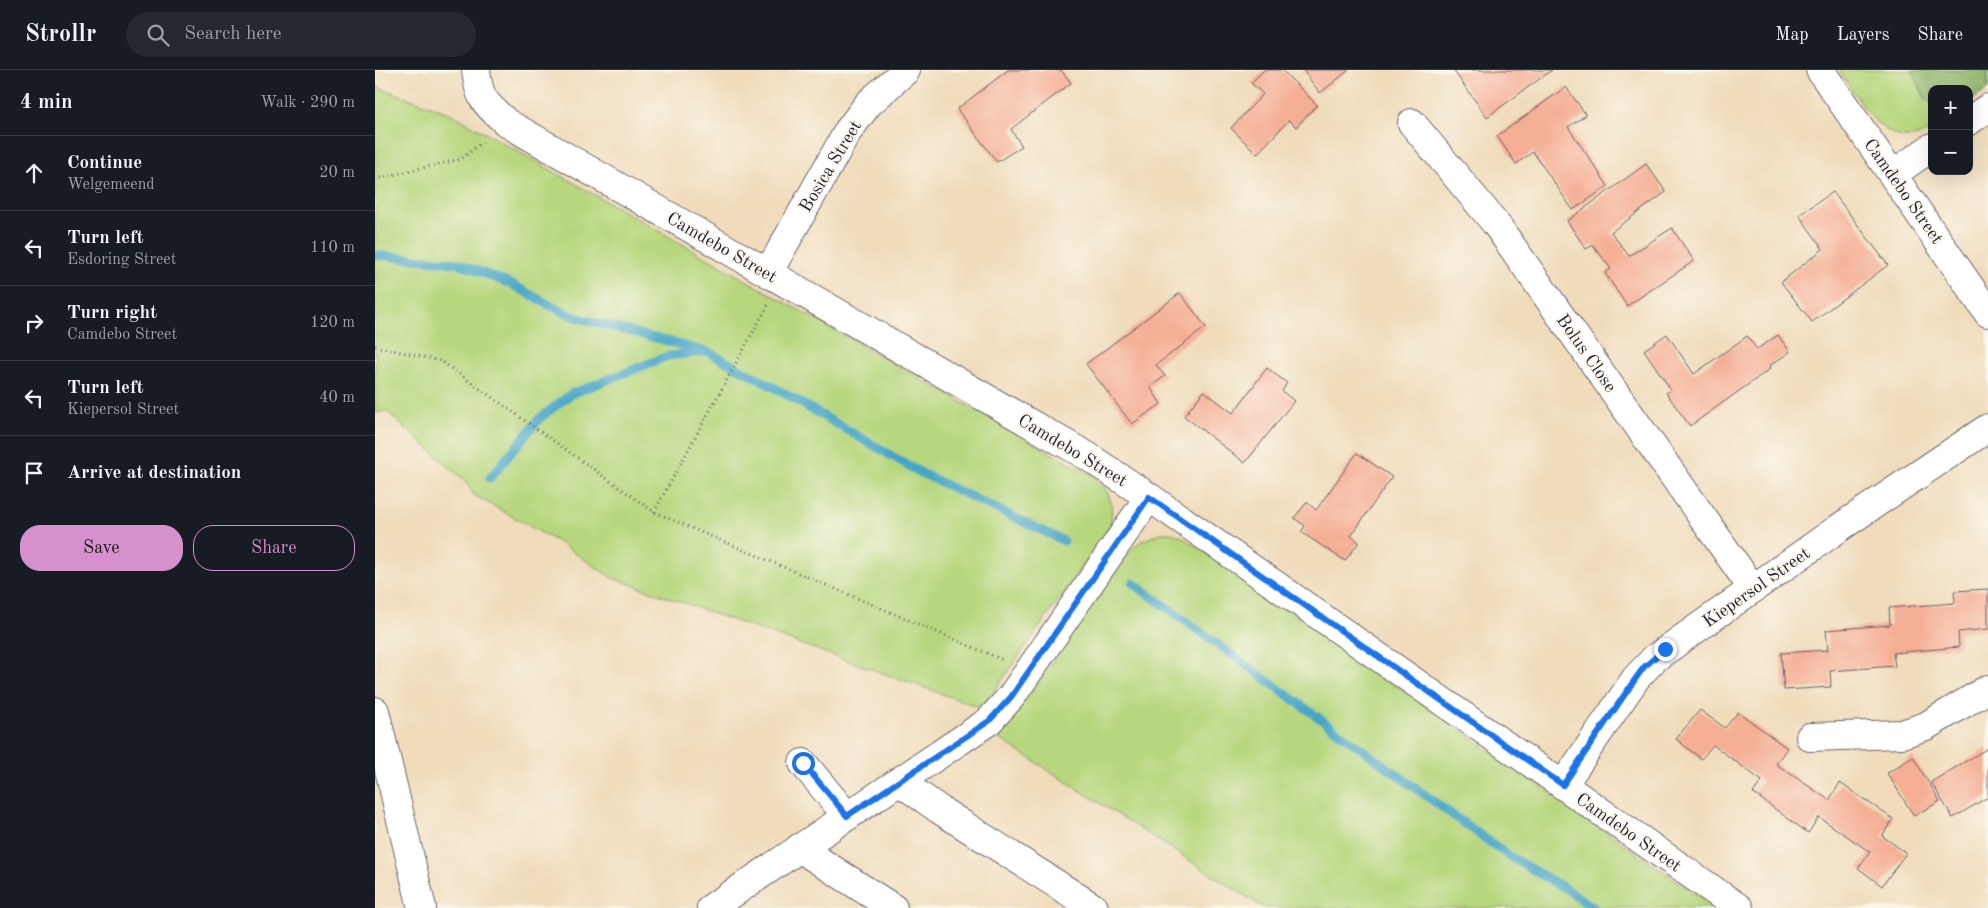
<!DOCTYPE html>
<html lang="en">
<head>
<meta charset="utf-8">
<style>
	:root { --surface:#171b24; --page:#242831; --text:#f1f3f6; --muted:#9ea1a6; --line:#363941; --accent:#d690ce }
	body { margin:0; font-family:"Old Standard TT",serif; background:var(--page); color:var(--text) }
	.controls { position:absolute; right:15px; top:15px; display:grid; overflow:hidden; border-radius:10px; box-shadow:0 5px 20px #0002 }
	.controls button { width:45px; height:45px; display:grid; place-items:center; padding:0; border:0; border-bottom:1px solid var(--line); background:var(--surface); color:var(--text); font:25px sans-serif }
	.stop { position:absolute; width:15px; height:15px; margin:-11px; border:4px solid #1a73e8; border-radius:50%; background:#fff }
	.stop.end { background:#1a73e8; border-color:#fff; box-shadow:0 1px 5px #0008 }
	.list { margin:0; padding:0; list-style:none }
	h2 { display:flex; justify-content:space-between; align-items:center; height:65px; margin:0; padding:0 20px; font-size:21px }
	h2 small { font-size:16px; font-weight:400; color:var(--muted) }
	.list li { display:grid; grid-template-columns:32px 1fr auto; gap:15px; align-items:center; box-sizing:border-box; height:75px; padding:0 20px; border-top:1px solid var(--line) }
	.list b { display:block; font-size:19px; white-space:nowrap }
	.list p { margin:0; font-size:16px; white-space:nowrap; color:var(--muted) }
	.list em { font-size:16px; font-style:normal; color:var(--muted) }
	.actions { display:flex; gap:10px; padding:15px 20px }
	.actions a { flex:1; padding:11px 0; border:1px solid var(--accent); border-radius:20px; text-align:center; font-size:18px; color:var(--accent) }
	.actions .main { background:var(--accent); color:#111 }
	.icon { flex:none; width:28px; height:28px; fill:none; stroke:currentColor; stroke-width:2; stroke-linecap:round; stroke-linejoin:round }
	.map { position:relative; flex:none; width:1613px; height:838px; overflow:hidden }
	header { display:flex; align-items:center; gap:30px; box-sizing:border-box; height:70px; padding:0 25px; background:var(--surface); border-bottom:1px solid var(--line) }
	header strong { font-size:24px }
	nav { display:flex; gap:28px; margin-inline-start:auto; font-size:18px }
	.search { width:350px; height:45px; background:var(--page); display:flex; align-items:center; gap:12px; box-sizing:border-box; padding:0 18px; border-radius:28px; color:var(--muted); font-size:19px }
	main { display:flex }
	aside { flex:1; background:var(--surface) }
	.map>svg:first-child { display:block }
	.green { fill:#b7d77e; stroke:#6c7c5c }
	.forest { fill:#91b86d; stroke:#5a6d54 }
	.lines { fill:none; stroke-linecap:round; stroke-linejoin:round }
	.stream { stroke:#47a6c6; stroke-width:9 }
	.building { fill:#f5af95 }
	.minor-casing { stroke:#6a6368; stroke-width:30 }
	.path { stroke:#6a6368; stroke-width:3; stroke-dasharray:1 4; stroke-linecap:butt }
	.minor { stroke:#fff; stroke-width:28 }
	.route { stroke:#1a73e8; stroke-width:6 }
	.labels { text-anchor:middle; stroke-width:4; stroke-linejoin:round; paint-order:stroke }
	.street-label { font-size:18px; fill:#22223b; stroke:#fbf7ec }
</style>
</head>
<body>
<header>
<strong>Strollr</strong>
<div class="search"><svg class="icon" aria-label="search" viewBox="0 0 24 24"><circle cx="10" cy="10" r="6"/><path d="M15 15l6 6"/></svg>Search here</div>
<nav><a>Map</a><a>Layers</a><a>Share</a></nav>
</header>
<main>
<aside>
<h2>4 min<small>Walk · 290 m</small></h2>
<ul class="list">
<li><svg class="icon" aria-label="ahead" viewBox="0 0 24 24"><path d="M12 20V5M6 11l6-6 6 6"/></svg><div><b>Continue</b><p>Welgemeend</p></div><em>20 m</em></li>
<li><svg class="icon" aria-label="left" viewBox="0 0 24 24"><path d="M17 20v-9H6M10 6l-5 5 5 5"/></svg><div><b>Turn left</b><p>Esdoring Street</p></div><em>110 m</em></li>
<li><svg class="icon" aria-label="right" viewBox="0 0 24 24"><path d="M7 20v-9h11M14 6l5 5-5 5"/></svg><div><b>Turn right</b><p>Camdebo Street</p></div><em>120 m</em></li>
<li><svg class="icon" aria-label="left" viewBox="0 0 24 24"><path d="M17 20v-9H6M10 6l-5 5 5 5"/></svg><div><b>Turn left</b><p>Kiepersol Street</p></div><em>40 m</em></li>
<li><svg class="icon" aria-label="arrive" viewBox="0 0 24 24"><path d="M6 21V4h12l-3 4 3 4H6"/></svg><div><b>Arrive at destination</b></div></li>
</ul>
<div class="actions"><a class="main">Save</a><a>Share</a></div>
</aside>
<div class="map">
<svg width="1613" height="838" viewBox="0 0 1613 838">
	<rect width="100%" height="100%" fill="#fbf7ec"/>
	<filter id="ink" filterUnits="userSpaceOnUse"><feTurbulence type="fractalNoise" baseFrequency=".02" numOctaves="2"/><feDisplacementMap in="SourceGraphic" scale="10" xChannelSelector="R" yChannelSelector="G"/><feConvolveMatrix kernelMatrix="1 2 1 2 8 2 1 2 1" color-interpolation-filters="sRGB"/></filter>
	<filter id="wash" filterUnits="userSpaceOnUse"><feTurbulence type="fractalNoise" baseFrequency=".0096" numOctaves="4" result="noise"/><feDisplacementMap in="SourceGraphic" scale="20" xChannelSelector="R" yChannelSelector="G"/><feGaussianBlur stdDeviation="1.12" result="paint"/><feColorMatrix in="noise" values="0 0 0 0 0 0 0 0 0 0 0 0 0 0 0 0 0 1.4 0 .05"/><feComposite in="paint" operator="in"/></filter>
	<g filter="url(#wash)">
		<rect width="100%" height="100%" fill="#f0dcbb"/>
		<!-- green -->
		<g class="green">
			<path d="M1464,0H1613V19L1594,32V19H1557V59C1512,89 1485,30 1464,0Z"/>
			<path d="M0,16L77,44L721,408C737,423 741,441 732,462L607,638L235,507L188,475L99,425L91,412L11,341L0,343Z"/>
			<polygon points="786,463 796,463 806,466 1341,838 889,838 623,668 758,478 766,471"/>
		</g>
		<!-- forest -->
		<polygon class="forest" points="1537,0 1613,0 1613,19 1594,32 1594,19 1557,19 1557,34 1550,29"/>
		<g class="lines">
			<!-- stream -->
			<g class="stream">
				<polyline points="0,185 83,193 138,215 180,238 200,247 333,282 388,311 548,404 689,471"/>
				<polyline points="115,408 164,349 196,324 293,286 328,282"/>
				<polyline points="758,513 1137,788 1193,820 1219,838"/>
			</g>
		</g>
		<g id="blocks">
			<!-- building -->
			<g class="building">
				<polygon points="633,0 686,0 696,13 636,59 647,76 622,92 582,39"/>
				<polygon points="889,0 907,0 942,35 921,57 914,50 882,84 856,58 888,24 876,13"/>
				<polygon points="928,0 974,0 945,23"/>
				<polygon points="1078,0 1177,0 1112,47"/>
				<polygon points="1191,17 1211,45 1193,57 1233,116 1198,140 1158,82 1141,94 1122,66"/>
				<polygon points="1271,94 1291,122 1236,162 1254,186 1297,158 1319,191 1252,236 1230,203 1236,199 1218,175 1211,179 1192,151"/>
				<polygon points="1458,122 1513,195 1437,252 1406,212 1448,179 1424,145"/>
				<polygon points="805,223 831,257 781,295 790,306 775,317 786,334 757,354 711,294"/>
				<polygon points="1292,264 1319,304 1372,266 1382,279 1403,265 1415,282 1394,296 1395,299 1315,356 1291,323 1296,320 1269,280"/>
				<polygon points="892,298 912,313 907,321 919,331 870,393 809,346 829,321 858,343"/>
				<polygon points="982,383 1017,407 976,466 984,472 970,491 926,462 930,456 919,448 932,432 941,440"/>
				<polygon points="1613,519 1613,559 1583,562 1584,577 1518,583 1520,596 1455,601 1456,617 1409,620 1406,583 1453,580 1451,560 1515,555 1514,538 1580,533 1579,521"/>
				<polygon points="1325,640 1350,658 1363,642 1412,678 1401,694 1454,730 1465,713 1518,749 1507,766 1531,783 1507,816 1483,798 1495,782 1444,747 1433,763 1378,723 1387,711 1338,675 1326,689 1301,669"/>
				<polygon points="1613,678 1613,727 1578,748 1556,712"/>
				<polygon points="1538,687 1565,731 1539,746 1512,703"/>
			</g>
		</g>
	</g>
	<g filter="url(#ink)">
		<use href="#blocks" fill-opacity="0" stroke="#6a6368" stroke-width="1"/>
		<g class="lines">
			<defs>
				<g id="minor">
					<path d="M101,0C104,30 110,33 132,53L712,386L774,427L1364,838"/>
					<polyline points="1445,0 1613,243"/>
					<polyline points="1594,51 1613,38"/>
					<polyline points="1037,53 1121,154 1378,519"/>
					<polyline points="1518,104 1557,77"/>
					<polyline points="393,203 473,61 493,34 531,0"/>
					<polyline points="0,641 47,838"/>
					<polyline points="1435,667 1527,664 1551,656 1613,619"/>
					<polyline points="428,693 472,746"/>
					<polyline points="524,711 565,740 719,838"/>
					<polyline points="1188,715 1261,608 1280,588 1464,458 1613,358"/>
					<polyline points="424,778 518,838"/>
					<polyline points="336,838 614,651 636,627 774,427"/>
				</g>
			</defs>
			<!-- minor casing -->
			<use href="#minor" class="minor-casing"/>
			<!-- path -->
			<g class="path">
				<polyline points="0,109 86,89 110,70"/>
				<polyline points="0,276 66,291 279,442 628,590"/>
				<polyline points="279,442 393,235"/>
			</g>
			<!-- minor -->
			<use href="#minor" class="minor"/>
		</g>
	</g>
	<g class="lines" filter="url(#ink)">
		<!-- route -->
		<polyline class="route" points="428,693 472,746 614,651 636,627 774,427 1188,715 1261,608 1269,597 1290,579"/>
	</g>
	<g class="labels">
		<!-- street labels -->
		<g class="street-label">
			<text transform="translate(455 96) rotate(-59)" y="6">Bosica Street</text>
			<text transform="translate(1529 121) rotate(55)" y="6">Camdebo Street</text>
			<text transform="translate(347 177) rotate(30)" y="6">Camdebo Street</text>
			<text transform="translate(1212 283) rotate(55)" y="6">Bolus Close</text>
			<text transform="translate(698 380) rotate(31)" y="6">Camdebo Street</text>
			<text transform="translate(1381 517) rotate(-35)" y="6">Kiepersol Street</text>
			<text transform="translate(1254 762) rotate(35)" y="6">Camdebo Street</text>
		</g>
	</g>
</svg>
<div class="controls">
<button>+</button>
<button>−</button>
</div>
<div class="stop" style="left:428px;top:693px"></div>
<div class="stop end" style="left:1290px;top:579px"></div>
</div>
</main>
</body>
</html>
